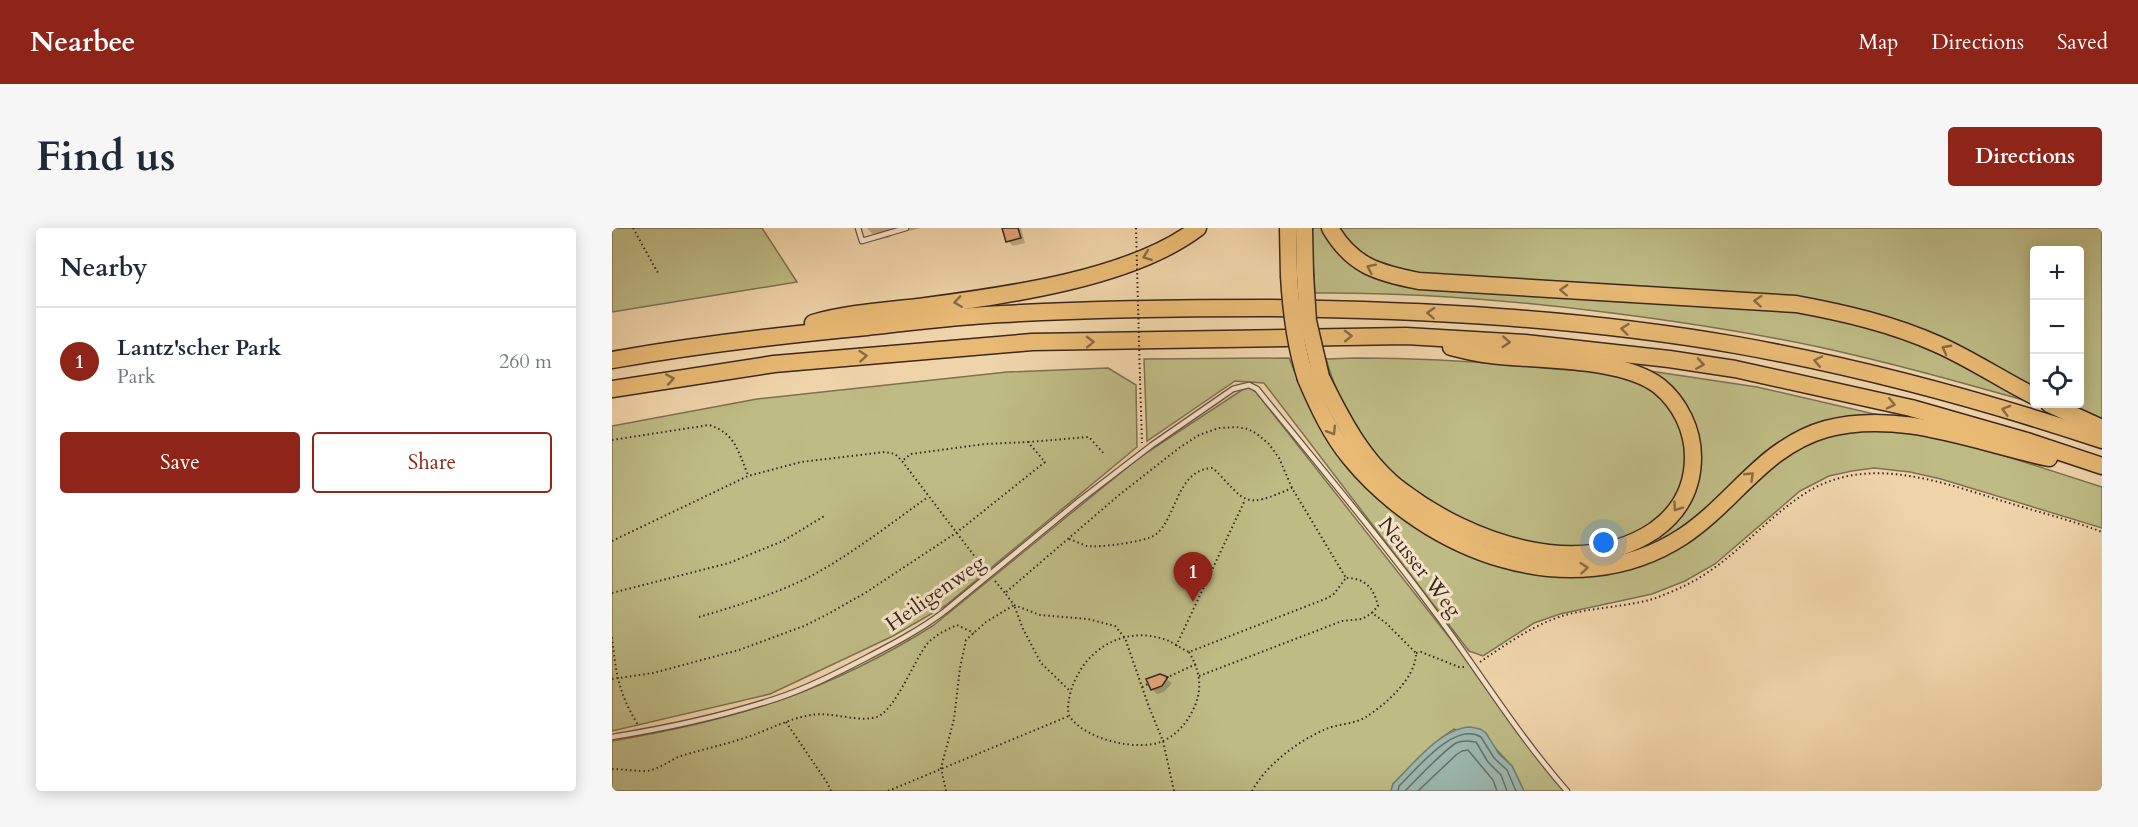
<!DOCTYPE html>
<html lang="en">
<head>
<meta charset="utf-8">
<style>
	:root { --surface:#fff; --page:#f6f6f7; --text:#1f2937; --muted:#747a83; --line:#e0e1e3; --accent:#8f2418 }
	body { margin:0; font-family:Cardo,serif; background:var(--page); color:var(--text) }
	.controls { position:absolute; right:18px; top:18px; display:grid; overflow:hidden; border-radius:6px; box-shadow:0 3px 15px #0003 }
	.controls button { width:54px; height:54px; display:grid; place-items:center; padding:0; border:0; border-bottom:2px solid var(--line); background:var(--surface); color:var(--text); font:30px sans-serif }
	.you { position:absolute; left:992px; top:315px; width:21px; height:21px; margin:-15px; border:4px solid #fff; border-radius:50%; background:#1a73e8; box-shadow:0 0 0 9px #1a73e833 }
	.badge { display:grid; place-items:center; width:39px; height:39px; border-radius:50%; background:var(--accent); color:#fff; font-size:20px; font-weight:700 }
	.pin { position:absolute; translate:-50% -50px; filter:drop-shadow(0 2px 3px #0008) }
	.pin::after { content:''; position:absolute; top:32px; width:21px; height:18px; background:inherit; clip-path:polygon(0 0,100% 0,50% 100%) }
	.list { margin:0; padding:0; list-style:none }
	h2 { display:flex; justify-content:space-between; align-items:center; height:78px; margin:0; padding:0 24px; font-size:26px }
	h2 small { font-size:20px; font-weight:400; color:var(--muted) }
	.list li { display:grid; grid-template-columns:39px 1fr auto; gap:18px; align-items:center; box-sizing:border-box; height:108px; padding:0 24px; border-top:2px solid var(--line) }
	.list b { display:block; font-size:22px; white-space:nowrap }
	.list p { margin:0; font-size:20px; white-space:nowrap; color:var(--muted) }
	.list em { font-size:20px; font-style:normal; color:var(--muted) }
	.actions { display:flex; gap:12px; padding:18px 24px }
	.actions a { flex:1; padding:14px 0; border:2px solid var(--accent); border-radius:6px; text-align:center; font-size:21px; color:var(--accent) }
	.actions .main { background:var(--accent); color:#fff }
	.icon { flex:none; width:33px; height:33px; fill:none; stroke:currentColor; stroke-width:2; stroke-linecap:round; stroke-linejoin:round }
	.map { position:relative; flex:none; width:1490px; height:563px; overflow:hidden; border-radius:6px }
	header { display:flex; align-items:center; gap:36px; box-sizing:border-box; height:84px; padding:0 30px; background:var(--accent); color:#fff }
	header strong { font-size:28px }
	nav { display:flex; gap:33px; margin-inline-start:auto; font-size:21px }
	.intro { display:flex; align-items:center; justify-content:space-between; box-sizing:border-box; height:144px; padding:0 36px }
	h1 { margin:0; font-size:42px }
	.button { padding:15px 27px; border-radius:6px; background:var(--accent); color:#fff; font-size:21px; font-weight:700 }
	main { display:flex; gap:36px; padding:0 36px }
	aside { flex:1; background:var(--surface); border-radius:6px; box-shadow:0 3px 15px #0003 }
	.map>svg:first-child { display:block }
	.green { fill:#bebb84; stroke:#7c7252; stroke-width:1.5 }
	.water { fill:#9bb7af; stroke:#747e75; stroke-width:1.5 }
	.shadow { fill:#0003 }
	.lines { fill:none; stroke-linecap:round; stroke-linejoin:round }
	.shore { stroke:#6a7067; stroke-width:1.5 }
	.building { fill:#e1a176; stroke:#3a281f; stroke-width:1.5 }
	.service-casing { stroke:#685342; stroke-width:7 }
	.motorway-casing { stroke:#3a281f; stroke-width:19 }
	.path { stroke:#3a281f; stroke-width:2; stroke-dasharray:1.5 3; stroke-linecap:butt }
	.service { stroke:#f5e3c7; stroke-width:4.5 }
	.motorway { stroke:#e8ba74; stroke-width:16 }
	.motorway-bridge-casing { stroke:#3a281f; stroke-width:19; stroke-linecap:butt }
	.path-bridge { stroke:#3a281f; stroke-width:2; stroke-dasharray:1.5 3; stroke-linecap:butt }
	.motorway-bridge { stroke:#e8ba74; stroke-width:16 }
	.oneway { stroke:#886a45 }
	.labels { text-anchor:middle; stroke-width:6; stroke-linejoin:round; paint-order:stroke }
	.street-label { font-size:21px; fill:#3a281f; stroke:#f5e3c7 }
</style>
</head>
<body>
<header>
<strong>Nearbee</strong>
<nav><a>Map</a><a>Directions</a><a>Saved</a></nav>
</header>
<div class="intro"><h1>Find us</h1><a class="button">Directions</a></div>
<main>
<aside>
<h2>Nearby<small></small></h2>
<ul class="list">
<li><span class="badge">1</span><div><b>Lantz'scher Park</b><p>Park</p></div><em>260 m</em></li>
</ul>
<div class="actions"><a class="main">Save</a><a>Share</a></div>
</aside>
<div class="map">
<svg width="1490" height="563" viewBox="0 0 1490 563">
	<rect width="100%" height="100%" fill="#f0d4a9"/>
	<filter id="stains"><feTurbulence type="fractalNoise" baseFrequency=".00333" numOctaves="4"/><feColorMatrix values="0 0 0 0 .2 0 0 0 0 .09 0 0 0 0 .02 0 0 0 .5 -.17"/></filter>
	<radialGradient id="worn" r=".72"><stop offset=".6" stop-color="#630" stop-opacity="0"/><stop offset="1" stop-color="#630" stop-opacity=".3"/></radialGradient>
	<!-- green -->
	<g class="green">
		<polygon points="0,0 150,0 185,54 0,84"/>
		<path d="M699,0H1488L1490,1V193L1426,176H1468V22H1422V175C1351,155 1280,135 1207,119C1136,104 1064,93 992,84C896,72 800,64 703,65Z"/>
		<polygon points="677,130 696,176 722,218 750,254 794,294 832,316 872,333 1000,344 1138,256 1191,216 1216,208 1246,203 1283,203 1314,207 1375,222 1490,259 1490,300 1329,251 1298,244 1262,240 1240,243 1217,248 1188,263 1103,336 1073,353 1040,366 948,386 922,395 871,428 857,423 652,155 623,153 535,213 532,131"/>
		<path d="M744,130C810,130 877,134 943,141C967,143 992,143 1015,150C1041,159 1063,180 1070,206C1087,272 1037,309 977,318C954,321 919,316 896,310C866,303 812,274 789,253C752,218 728,180 714,131Z"/>
		<polygon points="496,140 524,157 525,219 333,378 281,408 158,466 0,503 0,198 145,171 395,144"/>
		<path d="M1038,143L1145,159L1275,189C1240,195 1194,197 1164,216C1143,229 1127,249 1110,266C1085,290 1056,313 1022,323L1046,309L1089,230L1087,207L1080,187L1058,157Z"/>
		<path d="M638,159L643,163L852,428L953,563H912L900,538L881,518L842,501L829,510L781,556L779,563H0V513C120,493 218,463 322,397L528,229L630,162Z"/>
	</g>
	<!-- water -->
	<path class="water" d="M858,499L868,501L874,505L887,526L900,538L912,563H779L781,556C801,536 829,500 858,499Z"/>
	<!-- shadow -->
	<g class="shadow">
		<polygon points="255,0 309,0 298,3 295,0 278,5 279,9 266,12"/>
		<polygon points="392,0 409,0 413,15 401,18 396,13"/>
		<polygon points="548,448 560,455 552,464 545,466 540,461"/>
	</g>
	<g class="lines">
		<!-- shore -->
		<g class="shore">
			<path d="M786,563L787,558C805,541 842,493 869,509L882,530L895,542L904,563"/>
			<path d="M793,563C806,550 830,524 844,515C851,512 857,513 864,514L876,534L889,547L895,563"/>
			<polyline points="806,563 844,527 850,523 856,522 881,552 885,563"/>
		</g>
	</g>
	<!-- building -->
	<g class="building">
		<polygon points="390,0 406,0 409,10 394,14"/>
		<polygon points="548,446 556,449 550,458 539,462 534,451"/>
	</g>
	<g class="lines">
		<defs>
			<g id="service">
				<polyline points="246,0 250,13 294,0"/>
				<path d="M0,509C56,500 112,488 166,470C196,460 225,445 254,430C281,416 308,402 333,383L467,273L540,217L621,161L637,157L645,161C703,233 764,304 819,379C865,440 904,505 955,563"/>
			</g>
			<g id="motorway">
				<polyline points="676,0 677,48"/>
				<polyline points="692,0 693,47"/>
				<path d="M718,0C740,38 766,45 807,53L1184,76C1233,85 1280,96 1325,116C1359,131 1390,152 1422,168"/>
				<path d="M201,95C235,85 271,83 306,79C389,68 518,52 586,0"/>
				<path d="M0,132C85,117 170,107 255,99C300,94 346,88 391,86C479,81 568,80 656,80C812,82 969,90 1124,117C1248,139 1370,172 1490,212"/>
				<path d="M709,149C729,190 752,235 790,263C856,313 966,354 1043,302C1068,284 1081,260 1081,229C1081,202 1068,175 1047,158C1009,129 926,133 879,127C865,126 852,122 839,119"/>
				<path d="M694,151C706,179 719,207 738,230C815,324 960,380 1070,309C1122,275 1151,219 1214,201C1288,181 1365,215 1437,230"/>
				<polyline points="0,161 162,136 420,114 794,108 913,115 1057,131 1123,141 1299,180 1418,214 1490,238"/>
				<polyline points="1437,176 1490,200"/>
			</g>
		</defs>
		<!-- service casing -->
		<use href="#service" class="service-casing"/>
		<!-- motorway casing -->
		<use href="#motorway" class="motorway-casing"/>
		<!-- path -->
		<g class="path">
			<polyline points="21,0 46,45"/>
			<polyline points="528,151 530,215"/>
			<path d="M0,212L97,197C123,205 126,223 136,247"/>
			<polyline points="416,214 477,209 493,227"/>
			<path d="M457,311C463,313 469,316 475,318C486,320 533,314 543,307C565,291 564,241 601,240C635,274 630,282 680,260"/>
			<polyline points="0,313 136,248 189,234 273,224 283,226 290,233 373,342"/>
			<polyline points="383,353 393,365"/>
			<polyline points="0,365 117,335 171,313 214,287"/>
			<path d="M87,389C124,378 164,366 199,348C240,326 278,296 316,269"/>
			<path d="M0,409C4,445 6,464 26,497"/>
			<polyline points="564,418 633,272"/>
			<path d="M577,424C589,445 591,463 580,484C573,497 564,507 551,513C527,524 474,512 458,489C455,484 456,477 457,471C466,425 510,394 557,413C563,416 570,421 577,424L713,371L721,367L734,350"/>
			<polyline points="804,425 809,424 847,439 852,439"/>
			<path d="M868,434C893,417 918,399 947,389C977,379 1010,380 1041,371C1052,367 1064,362 1074,357C1119,335 1149,295 1189,268C1253,224 1328,254 1394,274C1426,284 1459,292 1490,304"/>
			<polyline points="587,448 730,393 750,391 760,385"/>
			<polyline points="554,450 584,436"/>
			<polyline points="0,451 41,445 127,422 192,398 216,386 253,365 344,305 433,234 416,214 373,216 299,226 290,233"/>
			<polyline points="530,459 536,456"/>
			<polyline points="174,494 216,556 219,563"/>
			<path d="M0,541C11,541 21,543 32,543C46,543 57,532 69,528C88,522 107,518 126,512C151,505 174,491 199,487C219,483 250,496 267,488C285,478 302,433 315,416C323,407 334,402 345,397L362,405"/>
			<polyline points="276,563 457,488"/>
			<polyline points="334,563 329,540 342,491 348,440 354,412 374,394 402,377 411,401 429,435 459,464"/>
			<polyline points="562,563 551,513 537,479 513,410 503,398 476,391 428,387 402,377 393,365 507,267 567,220 587,207 607,200 624,199 636,201 645,206 657,216 667,230 680,260 734,350"/>
			<path d="M640,563C655,536 686,513 714,501C726,496 743,496 754,489C774,476 804,450 804,425L774,395L760,385L766,378C762,360 753,350 734,350"/>
		</g>
		<!-- service -->
		<use href="#service" class="service"/>
		<!-- motorway -->
		<use href="#motorway" class="motorway"/>
		<defs>
			<g id="motorway-bridge">
				<polyline points="693,47 696,93 709,149"/>
				<path d="M677,48C679,83 683,117 694,151"/>
			</g>
		</defs>
		<!-- motorway-bridge casing -->
		<use href="#motorway-bridge" class="motorway-bridge-casing"/>
		<!-- path-bridge -->
		<polyline class="path-bridge" points="524,0 528,151"/>
		<!-- motorway-bridge -->
		<use href="#motorway-bridge" class="motorway-bridge"/>
	</g>
	<!-- one-way arrows -->
	<defs><path id="oneway-chevron" d="M-2-3.5L2.5 0L-2 3.5" fill="none" stroke-width="1.6" stroke-linecap="round" stroke-linejoin="round" transform="scale(1.5)"/></defs>
	<g class="oneway">
		<use href="#oneway-chevron" transform="translate(535 28) rotate(159)"/>
		<use href="#oneway-chevron" transform="translate(759 40) rotate(-154)"/>
		<use href="#oneway-chevron" transform="translate(952 62) rotate(-177)"/>
		<use href="#oneway-chevron" transform="translate(1146 73) rotate(-176)"/>
		<use href="#oneway-chevron" transform="translate(346 74) rotate(172)"/>
		<use href="#oneway-chevron" transform="translate(819 85) rotate(-177)"/>
		<use href="#oneway-chevron" transform="translate(1013 101) rotate(-174)"/>
		<use href="#oneway-chevron" transform="translate(736 108) rotate(-1)"/>
		<use href="#oneway-chevron" transform="translate(478 114) rotate(-1)"/>
		<use href="#oneway-chevron" transform="translate(894 114) rotate(3)"/>
		<use href="#oneway-chevron" transform="translate(1334 121) rotate(-152)"/>
		<use href="#oneway-chevron" transform="translate(251 128) rotate(-5)"/>
		<use href="#oneway-chevron" transform="translate(1206 133) rotate(-168)"/>
		<use href="#oneway-chevron" transform="translate(1088 136) rotate(9)"/>
		<use href="#oneway-chevron" transform="translate(58 151) rotate(-10)"/>
		<use href="#oneway-chevron" transform="translate(1279 176) rotate(13)"/>
		<use href="#oneway-chevron" transform="translate(1394 182) rotate(-164)"/>
		<use href="#oneway-chevron" transform="translate(720 203) rotate(58)"/>
		<use href="#oneway-chevron" transform="translate(1138 248) rotate(-44)"/>
		<use href="#oneway-chevron" transform="translate(1065 279) rotate(125)"/>
		<use href="#oneway-chevron" transform="translate(972 340) rotate(-5)"/>
	</g>
	<g class="labels">
		<!-- street labels -->
		<g class="street-label">
			<text transform="translate(808 339) rotate(52)" y="7">Neusser Weg</text>
			<text transform="translate(323 365) rotate(-35)" y="7">Heiligenweg</text>
		</g>
	</g>
	<rect width="100%" height="100%" filter="url(#stains)"/>
	<rect width="100%" height="100%" fill="url(#worn)"/>
</svg>
<div class="controls">
<button>+</button>
<button>−</button>
<button><svg class="icon" aria-label="locate" viewBox="0 0 24 24"><circle cx="12" cy="12" r="6"/><path d="M12 2v4M12 18v4M2 12h4M18 12h4"/></svg></button>
</div>
<div class="you"></div>
<div class="pin badge" style="left:581px;top:374px">1</div>
</div>
</main>
</body>
</html>
